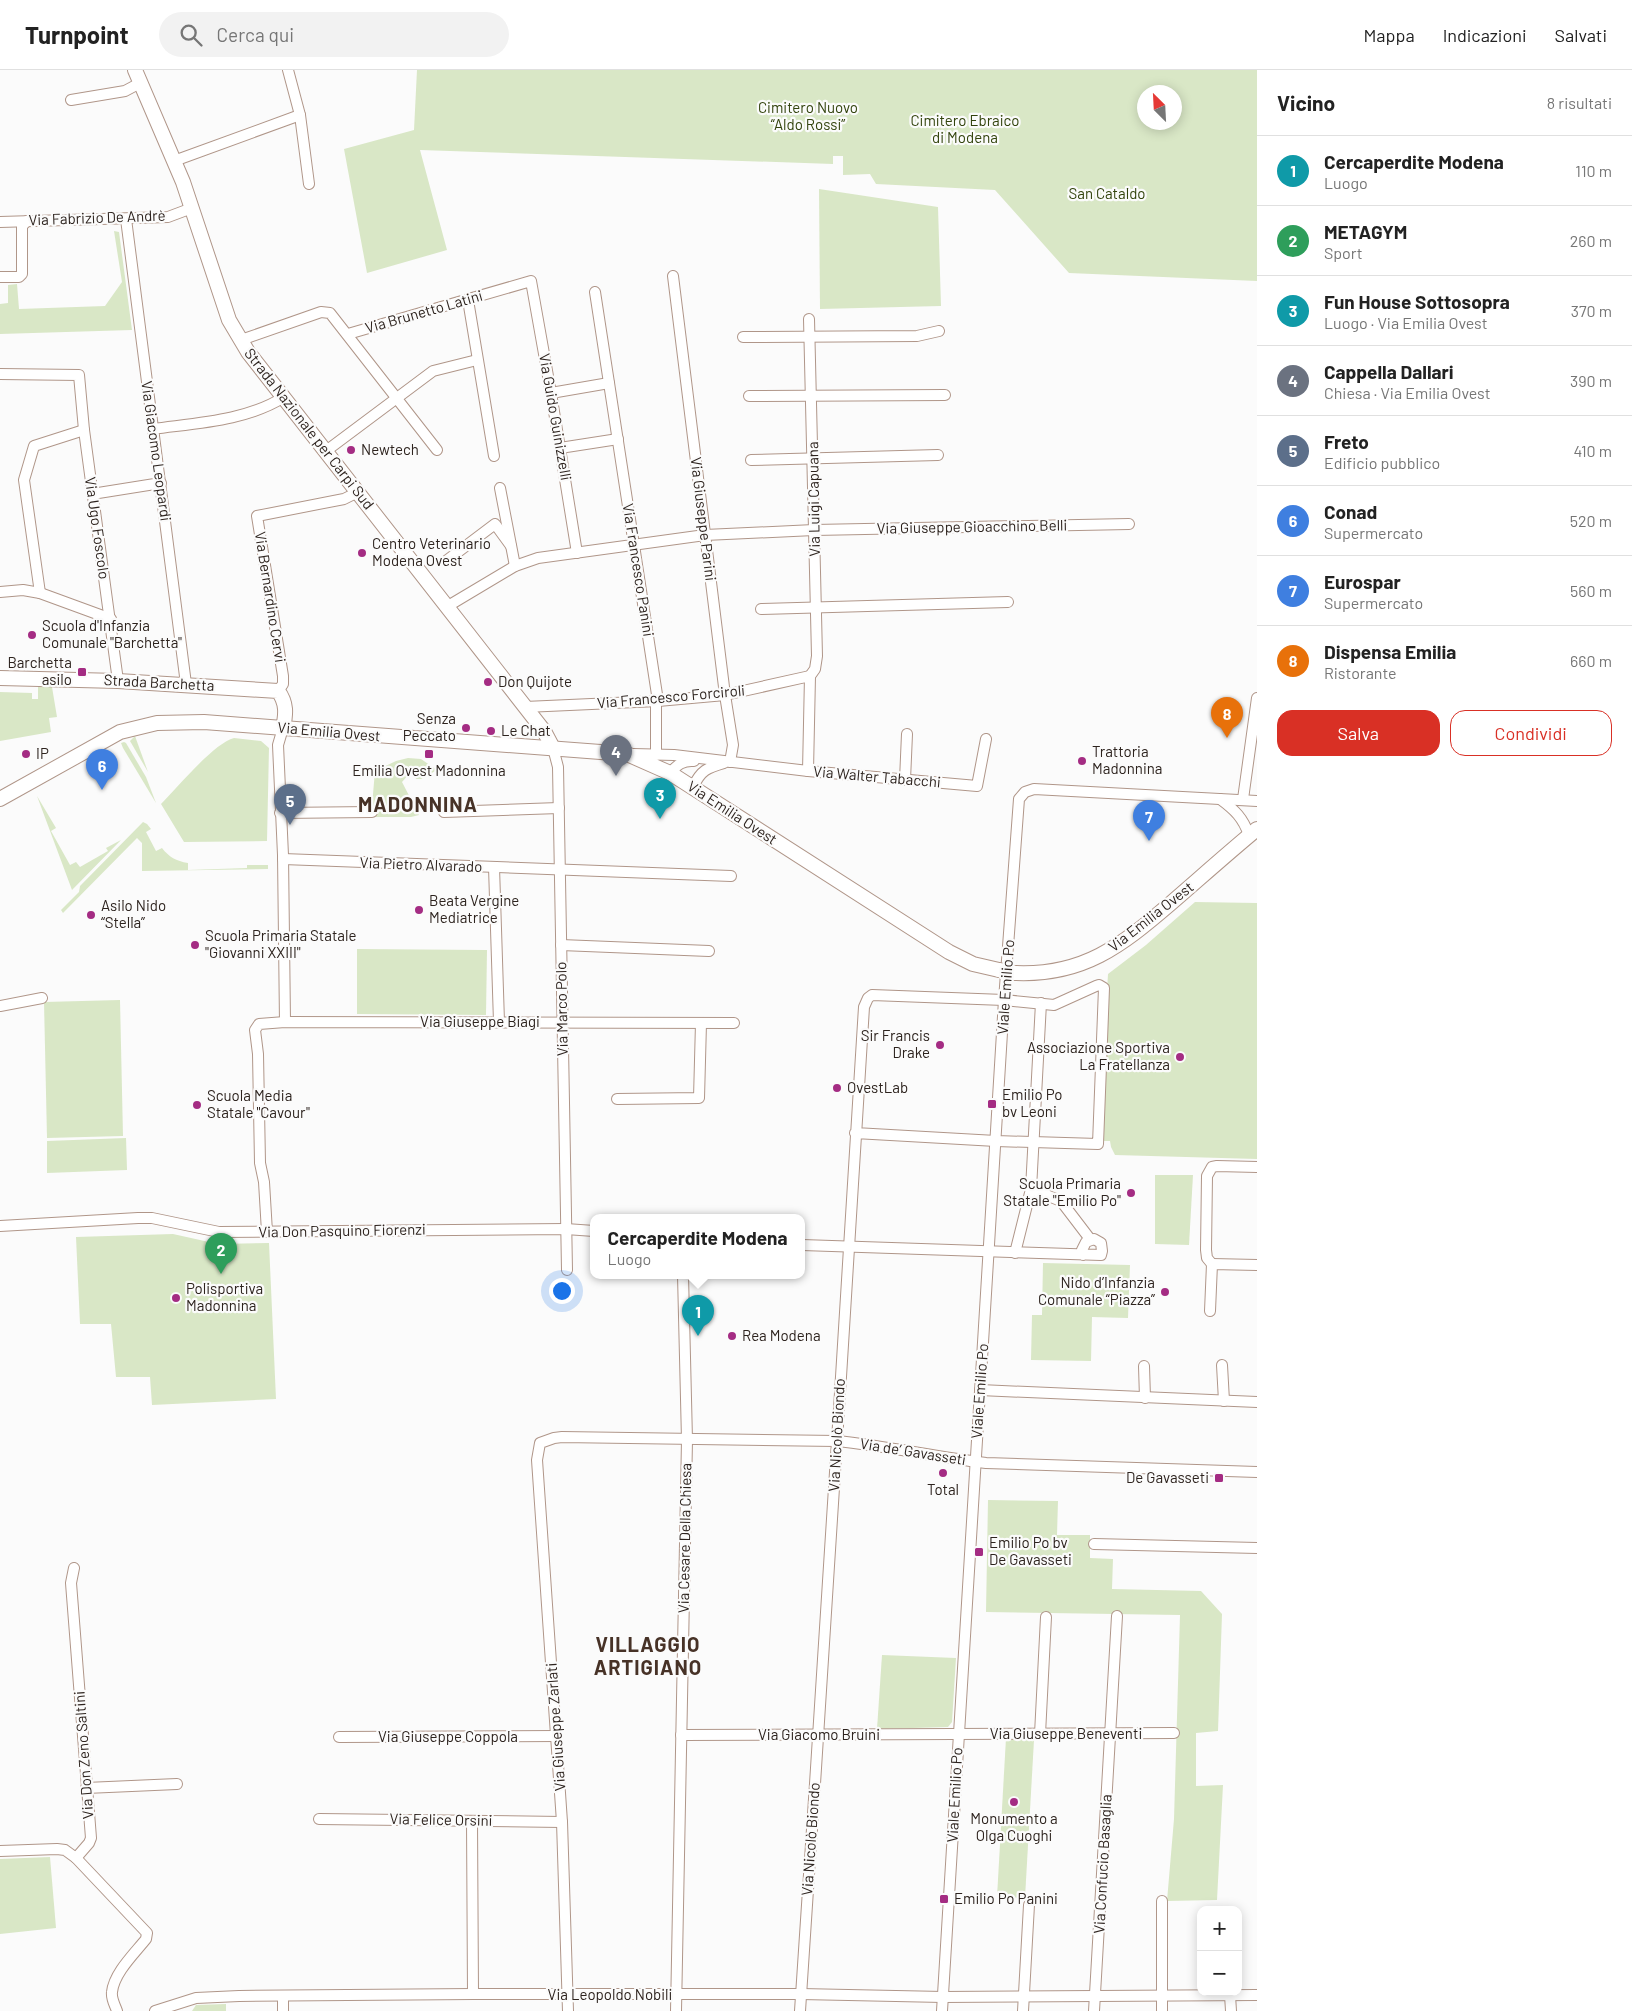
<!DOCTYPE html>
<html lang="it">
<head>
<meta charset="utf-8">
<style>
	:root { --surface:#fff; --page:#f2f2f2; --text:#222; --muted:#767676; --line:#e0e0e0; --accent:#d93025 }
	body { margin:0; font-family:Barlow,sans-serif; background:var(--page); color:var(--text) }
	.controls { position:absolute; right:15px; bottom:15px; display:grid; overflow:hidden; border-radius:10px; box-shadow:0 2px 12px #0003 }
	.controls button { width:45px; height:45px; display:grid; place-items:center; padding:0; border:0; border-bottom:1px solid var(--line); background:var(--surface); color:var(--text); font:25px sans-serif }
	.compass { position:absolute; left:1137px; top:15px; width:45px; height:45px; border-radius:50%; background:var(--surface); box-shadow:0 2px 12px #0003; rotate:336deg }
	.you { position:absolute; left:561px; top:1220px; width:18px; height:18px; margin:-12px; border:4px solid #fff; border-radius:50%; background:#1a73e8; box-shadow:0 0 0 8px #1a73e833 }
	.badge { display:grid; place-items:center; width:32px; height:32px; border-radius:50%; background:var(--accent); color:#fff; font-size:16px; font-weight:700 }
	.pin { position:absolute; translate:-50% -41px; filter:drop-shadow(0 1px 2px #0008) }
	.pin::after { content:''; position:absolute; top:26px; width:18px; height:15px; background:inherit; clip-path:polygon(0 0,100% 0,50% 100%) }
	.popup { position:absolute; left:590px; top:1144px; width:215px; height:65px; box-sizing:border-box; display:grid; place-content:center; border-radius:10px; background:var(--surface); filter:drop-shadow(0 1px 4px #0005); font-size:16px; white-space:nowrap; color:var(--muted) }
	.popup b { font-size:19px; color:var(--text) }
	.popup::after { content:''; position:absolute; left:50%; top:100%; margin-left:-10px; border:10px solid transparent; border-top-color:var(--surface) }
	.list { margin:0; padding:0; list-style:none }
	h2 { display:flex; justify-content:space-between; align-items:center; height:65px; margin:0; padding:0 20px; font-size:21px }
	h2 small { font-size:16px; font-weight:400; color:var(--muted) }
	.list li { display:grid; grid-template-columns:32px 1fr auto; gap:15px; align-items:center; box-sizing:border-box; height:70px; padding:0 20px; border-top:1px solid var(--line) }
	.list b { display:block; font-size:19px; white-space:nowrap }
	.list p { margin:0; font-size:16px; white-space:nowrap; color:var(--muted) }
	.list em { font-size:16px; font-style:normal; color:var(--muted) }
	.actions { display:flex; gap:10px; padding:15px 20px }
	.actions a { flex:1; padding:11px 0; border:1px solid var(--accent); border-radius:15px; text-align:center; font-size:18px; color:var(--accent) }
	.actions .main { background:var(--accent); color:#fff }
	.icon { flex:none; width:28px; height:28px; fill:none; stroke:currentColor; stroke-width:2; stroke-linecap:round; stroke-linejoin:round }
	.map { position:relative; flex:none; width:1257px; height:1941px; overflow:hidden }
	header { display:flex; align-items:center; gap:30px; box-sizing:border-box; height:70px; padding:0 25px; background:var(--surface); border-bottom:1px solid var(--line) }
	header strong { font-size:24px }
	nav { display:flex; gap:28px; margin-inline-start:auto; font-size:18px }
	.search { width:350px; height:45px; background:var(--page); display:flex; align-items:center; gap:12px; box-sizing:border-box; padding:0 18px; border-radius:28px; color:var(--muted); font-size:19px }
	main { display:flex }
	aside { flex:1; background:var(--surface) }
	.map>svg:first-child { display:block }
	.green { fill:#d9e7c6; fill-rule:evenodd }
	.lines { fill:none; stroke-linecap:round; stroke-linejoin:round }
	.street-casing { stroke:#b09689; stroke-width:12 }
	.secondary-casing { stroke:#b09689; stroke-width:16 }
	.street { stroke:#fff; stroke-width:10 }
	.secondary { stroke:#fff; stroke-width:14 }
	.secondary-bridge-casing { stroke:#b09689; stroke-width:16; stroke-linecap:butt }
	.secondary-bridge { stroke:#fff; stroke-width:14 }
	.poi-dot { fill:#a42c83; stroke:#fbfbfb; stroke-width:2 }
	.labels { text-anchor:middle; stroke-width:4.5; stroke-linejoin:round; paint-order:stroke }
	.park-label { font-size:15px; fill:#32430c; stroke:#fbfbfb }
	.street-label { font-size:15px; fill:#2d231e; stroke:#fbfbfb }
	.poi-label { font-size:15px; fill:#2d231e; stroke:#fbfbfb; text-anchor:start }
	.district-label { font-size:20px; font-weight:bold; letter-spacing:1px; fill:#473227; stroke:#fbfbfb }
</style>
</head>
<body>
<header>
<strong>Turnpoint</strong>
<div class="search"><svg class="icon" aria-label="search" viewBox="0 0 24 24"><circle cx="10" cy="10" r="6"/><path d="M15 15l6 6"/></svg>Cerca qui</div>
<nav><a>Mappa</a><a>Indicazioni</a><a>Salvati</a></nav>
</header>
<main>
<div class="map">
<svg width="1257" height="1941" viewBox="0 0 1257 1941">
	<rect width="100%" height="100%" fill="#fbfbfb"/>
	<!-- green -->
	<g class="green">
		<path d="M417,0H1257V211L1069,203L995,120L876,114L870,104L843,105V86H833V94L420,80L447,180L367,203L344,79L414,60ZM1144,22H1174V52H1144Z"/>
		<polygon points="819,119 938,137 941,236 820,239"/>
		<polygon points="114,161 119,162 132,260 0,264 0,234 8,233 8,215 17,214 19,239 105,236 122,212"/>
		<polygon points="38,616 52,617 57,647 49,648 51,662 0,671 0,622 32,623 32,629 38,629"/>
		<polygon points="135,666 148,702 130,671"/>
		<path d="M234,668L261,671L269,678L267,771L184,772L161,734C177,718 214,673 234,668Z"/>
		<polygon points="124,672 126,673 146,707 156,733 123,678 121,673"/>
		<polygon points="408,688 421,689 437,700 421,709 416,709 414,704 410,703 402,712 419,745 411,747 371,747 375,701 396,691"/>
		<polygon points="37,726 56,758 51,761 70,795 76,792 80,797 108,781 106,778 121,770 72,820"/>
		<path d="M143,752L147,754L151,759L146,762L156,781L162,778C169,787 176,791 188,793V800L247,798V795H268V799L142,801V773L137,768L63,843L61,840L79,822L80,816Z"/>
		<polygon points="1195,832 1257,833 1257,1089 1115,1085 1111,1077 1110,1071 1098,1071 1108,904 1146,875"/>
		<polygon points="357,879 487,880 486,945 357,944"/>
		<polygon points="120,930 123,1066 47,1068 44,932"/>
		<polygon points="126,1068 127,1100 47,1103 47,1071"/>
		<polygon points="1155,1105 1193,1105 1189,1175 1155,1174"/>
		<polygon points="173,1164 218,1174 269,1173 276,1329 152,1335 150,1307 116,1307 111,1254 80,1254 76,1167"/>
		<polygon points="1043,1193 1130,1195 1128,1248 1092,1247 1091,1291 1031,1290 1032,1245 1042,1245"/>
		<polygon points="988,1430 1058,1431 1057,1465 1090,1465 1090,1488 1113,1489 1112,1519 1201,1521 1222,1544 1218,1661 1196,1663 1196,1716 1223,1715 1217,1830 1167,1831 1174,1749 1180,1545 986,1542"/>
		<polygon points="882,1585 956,1588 952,1652 948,1657 877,1659"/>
		<polygon points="1006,1668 1034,1670 1025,1828 997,1827"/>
		<polygon points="50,1787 56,1858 0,1864 0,1789"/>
		<polygon points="226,1934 226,1941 192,1941 196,1935"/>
	</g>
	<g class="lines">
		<defs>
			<g id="street">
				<polyline points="288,0 300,45 309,114"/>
				<polyline points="71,30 125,21 140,13"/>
				<polyline points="174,91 300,45"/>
				<polyline points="126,149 186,614"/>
				<polyline points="0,152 168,147 192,138"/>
				<polyline points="673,206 725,625 733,675 730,692"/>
				<polyline points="0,207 19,207 22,204 22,156 27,151"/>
				<polyline points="595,222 658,631"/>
				<polyline points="468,230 494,386"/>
				<polyline points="809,249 817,586 815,599 810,606"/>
				<polyline points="348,264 531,211 551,323 577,483"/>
				<polyline points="743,267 917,266 939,261"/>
				<polyline points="241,270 321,242 330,243 437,380"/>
				<polyline points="0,304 79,305 84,360 118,611"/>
				<polyline points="551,323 609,313"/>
				<polyline points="749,326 945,325"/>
				<path d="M153,359C196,353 246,351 284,327"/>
				<polyline points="560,378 618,369"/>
				<polyline points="326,381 433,301 477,290"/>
				<polyline points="751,390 938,385"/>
				<polyline points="500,418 515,496"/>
				<polyline points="92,424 161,413"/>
				<polyline points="446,491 495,454 511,476"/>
				<polyline points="0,522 23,520 40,523 111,549"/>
				<polyline points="40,523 24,410 34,376 84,360"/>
				<polyline points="448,536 515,496 538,488 705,465 814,460 1129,454"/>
				<polyline points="761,539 1008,532"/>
				<polyline points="278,621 283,614 283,606 257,446 344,429 358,422"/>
				<polyline points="656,631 656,685"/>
				<polyline points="525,637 658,631 725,625 810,606 808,701"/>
				<polyline points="283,658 278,675 283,785 285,952"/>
				<polyline points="553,678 558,697 567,1200"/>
				<polyline points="633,684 674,685 808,701 977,716 986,669"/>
				<path d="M670,703C677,695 683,690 694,691"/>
				<polyline points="905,710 907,664"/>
				<path d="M693,717C701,700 707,698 724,693"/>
				<path d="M1220,729C1235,740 1243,748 1249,765"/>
				<polyline points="1243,729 1257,628"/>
				<polyline points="444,742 559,738"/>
				<polyline points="280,743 372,742"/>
				<polyline points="283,789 731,806"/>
				<polyline points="494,797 499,952"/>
				<polyline points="561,875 709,881"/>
				<polyline points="0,936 42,928"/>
				<polyline points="617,1029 699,1028 701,953"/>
				<polyline points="1031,1119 1061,1131 1090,1169"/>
				<polyline points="0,1156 138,1148 152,1148 219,1162 566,1159 594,1161"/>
				<polyline points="267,1162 264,1112 260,1093 258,984 255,960 259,954 285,952 734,953"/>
				<polyline points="802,1175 1101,1185 1102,1181 1101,1173 1094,1169 1086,1172 1082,1180 1083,1185"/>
				<polyline points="1015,1183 1031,1119 1041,933"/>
				<polyline points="1212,1194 1207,1188 1206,1180 1207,1106 1212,1097 1217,1096 1257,1097"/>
				<polyline points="1210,1241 1212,1194 1257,1195"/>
				<polyline points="1222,1295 1224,1331"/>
				<polyline points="1144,1296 1145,1328"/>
				<polyline points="980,1320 1257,1332"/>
				<polyline points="1094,1474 1257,1478"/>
				<polyline points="1040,1664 1046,1547"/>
				<polyline points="681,1665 1174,1663"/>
				<polyline points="339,1667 557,1666"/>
				<polyline points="86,1718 177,1714"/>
				<polyline points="319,1749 562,1752"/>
				<polyline points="472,1751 473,1924"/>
				<polyline points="0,1781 57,1779 65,1780 76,1788 89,1773 91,1768 71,1513 74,1498"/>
				<path d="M76,1788L147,1863L146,1869C134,1884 114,1903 112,1922C111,1929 115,1935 117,1941"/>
				<polyline points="1230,1925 1231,1941"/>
				<polyline points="155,1941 196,1928 239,1926 473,1924 801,1924 943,1927 1257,1925"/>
				<polyline points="283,1941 283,1927"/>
				<path d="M568,1941L562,1752L537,1390L540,1373L554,1368L562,1367L837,1371C887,1376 936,1387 986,1393L1257,1402"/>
				<polyline points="676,1941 687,1370 683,1205"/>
				<path d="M800,1941C812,1751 826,1561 837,1371C846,1227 854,1082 864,937L868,928L872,925L1004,930L1054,935L1096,916L1099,915L1104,918L1098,1074L996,1071L855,1063"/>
				<polyline points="942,1941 1004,930 1019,729 1025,722 1034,719 1257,731"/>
				<polyline points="1023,1941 1029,1835"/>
				<polyline points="1094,1941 1117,1546"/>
				<polyline points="1162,1941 1162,1831"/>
			</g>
			<g id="secondary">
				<polyline points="135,0 183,112 229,250 248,282 544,661 553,678"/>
				<path d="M0,608L118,611L278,621C287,633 286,644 283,658"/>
				<polyline points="0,729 120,662 157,653 204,652 627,684 670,703 949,882 973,894 999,900"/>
				<path d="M1015,903C1083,906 1121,876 1170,834C1199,809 1228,783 1257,759"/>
			</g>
		</defs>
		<!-- street casing -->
		<use href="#street" class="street-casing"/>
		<!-- secondary casing -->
		<use href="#secondary" class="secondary-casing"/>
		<!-- street -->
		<use href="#street" class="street"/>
		<!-- secondary -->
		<use href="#secondary" class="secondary"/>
		<defs>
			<polyline id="secondary-bridge" points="999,900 1015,903"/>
		</defs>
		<!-- secondary-bridge casing -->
		<use href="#secondary-bridge" class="secondary-bridge-casing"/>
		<!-- secondary-bridge -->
		<use href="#secondary-bridge" class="secondary-bridge"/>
	</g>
	<!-- markers -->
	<g class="poi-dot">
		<circle cx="351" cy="380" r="5"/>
		<circle cx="362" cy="483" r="5"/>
		<circle cx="32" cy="565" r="5"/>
		<rect x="77" y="597" width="10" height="10" rx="2.5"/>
		<circle cx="488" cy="612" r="5"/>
		<circle cx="466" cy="658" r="5"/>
		<circle cx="491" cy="661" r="5"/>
		<circle cx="26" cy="684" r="5"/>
		<rect x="424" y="679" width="10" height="10" rx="2.5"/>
		<circle cx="1082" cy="691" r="5"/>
		<circle cx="419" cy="840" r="5"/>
		<circle cx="91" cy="845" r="5"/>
		<circle cx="195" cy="875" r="5"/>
		<circle cx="940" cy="975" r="5"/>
		<circle cx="1180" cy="987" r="5"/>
		<circle cx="837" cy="1018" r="5"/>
		<rect x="987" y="1029" width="10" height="10" rx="2.5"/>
		<circle cx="197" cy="1035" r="5"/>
		<circle cx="1131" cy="1123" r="5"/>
		<circle cx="1165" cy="1222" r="5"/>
		<circle cx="176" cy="1228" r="5"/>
		<circle cx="732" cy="1266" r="5"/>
		<circle cx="943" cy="1403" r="5"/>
		<rect x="1214" y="1403" width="10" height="10" rx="2.5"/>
		<rect x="974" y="1477" width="10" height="10" rx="2.5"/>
		<circle cx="1014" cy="1732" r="5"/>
		<rect x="939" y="1824" width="10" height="10" rx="2.5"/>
	</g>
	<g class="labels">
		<!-- park labels -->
		<g class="park-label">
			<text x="808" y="43">Cimitero Nuovo<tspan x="808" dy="17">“Aldo Rossi”</tspan></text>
			<text x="965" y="56">Cimitero Ebraico<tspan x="965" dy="17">di Modena</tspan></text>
			<text x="1107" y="129">San Cataldo</text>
		</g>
		<!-- street labels -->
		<g class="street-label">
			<text transform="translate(97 148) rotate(-2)" y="5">Via Fabrizio De Andrè</text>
			<text transform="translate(424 242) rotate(-16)" y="5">Via Brunetto Latini</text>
			<text transform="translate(555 347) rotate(80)" y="5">Via Guido Guinizzelli</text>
			<text transform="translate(309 359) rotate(52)" y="5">Strada Nazionale per Carpi Sud</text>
			<text transform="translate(156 381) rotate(82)" y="5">Via Giacomo Leopardi</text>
			<text transform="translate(814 429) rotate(-91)" y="5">Via Luigi Capuana</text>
			<text transform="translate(703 449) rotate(83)" y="5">Via Giuseppe Parini</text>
			<text transform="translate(972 457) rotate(-1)" y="5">Via Giuseppe Gioacchino Belli</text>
			<text transform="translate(97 458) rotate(82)" y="5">Via Ugo Foscolo</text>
			<text transform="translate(638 500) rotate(81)" y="5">Via Francesco Panini</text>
			<text transform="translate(270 527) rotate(81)" y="5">Via Bernardino Cervi</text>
			<text transform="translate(159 613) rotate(3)" y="5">Strada Barchetta</text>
			<text transform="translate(671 627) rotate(-5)" y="5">Via Francesco Forciroli</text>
			<text transform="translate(329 662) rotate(5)" y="5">Via Emilia Ovest</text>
			<text transform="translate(877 707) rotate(5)" y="5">Via Walter Tabacchi</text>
			<text transform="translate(732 743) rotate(33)" y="5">Via Emilia Ovest</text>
			<text transform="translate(421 795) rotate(2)" y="5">Via Pietro Alvarado</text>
			<text transform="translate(1151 847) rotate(-38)" y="5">Via Emilia Ovest</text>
			<text transform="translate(1006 917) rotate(-86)" y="5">Viale Emilio Po</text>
			<text transform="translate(562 939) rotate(-91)" y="5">Via Marco Polo</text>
			<text x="480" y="957">Via Giuseppe Biagi</text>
			<text transform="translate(342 1161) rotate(-1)" y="5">Via Don Pasquino Fiorenzi</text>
			<text transform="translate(980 1321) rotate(-86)" y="5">Viale Emilio Po</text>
			<text transform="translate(837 1365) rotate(-87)" y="5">Via Nicolò Biondo</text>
			<text transform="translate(913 1382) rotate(9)" y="5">Via de’ Gavasseti</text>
			<text transform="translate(685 1468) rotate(-89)" y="5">Via Cesare Della Chiesa</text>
			<text transform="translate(556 1657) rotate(-94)" y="5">Via Giuseppe Zarlati</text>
			<text x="1066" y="1669">Via Giuseppe Beneventi</text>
			<text x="819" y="1670">Via Giacomo Bruini</text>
			<text x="448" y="1672">Via Giuseppe Coppola</text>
			<text transform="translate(84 1685) rotate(-94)" y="5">Via Don Zeno Saltini</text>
			<text transform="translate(955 1725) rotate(-87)" y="5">Viale Emilio Po</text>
			<text transform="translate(441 1750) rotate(1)" y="5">Via Felice Orsini</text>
			<text transform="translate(811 1769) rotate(-86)" y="5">Via Nicolò Biondo</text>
			<text transform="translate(1103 1794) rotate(-87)" y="5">Via Confucio Basaglia</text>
			<text x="610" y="1930">Via Leopoldo Nobili</text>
		</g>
		<!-- poi labels -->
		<g class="poi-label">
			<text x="361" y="385">Newtech</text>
			<text x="372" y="479">Centro Veterinario<tspan x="372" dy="17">Modena Ovest</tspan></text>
			<text x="42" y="561">Scuola d'Infanzia<tspan x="42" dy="17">Comunale "Barchetta"</tspan></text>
			<text x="72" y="598" text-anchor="end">Barchetta<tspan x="72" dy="17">asilo</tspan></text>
			<text x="498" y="617">Don Quijote</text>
			<text x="456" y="654" text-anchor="end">Senza<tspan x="456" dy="17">Peccato</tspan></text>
			<text x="501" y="666">Le Chat</text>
			<text x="1092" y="687">Trattoria<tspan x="1092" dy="17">Madonnina</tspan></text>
			<text x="36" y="689">IP</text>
			<text x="429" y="706" text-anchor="middle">Emilia Ovest Madonnina</text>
			<text x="429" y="836">Beata Vergine<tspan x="429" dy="17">Mediatrice</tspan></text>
			<text x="101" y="841">Asilo Nido<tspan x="101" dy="17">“Stella”</tspan></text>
			<text x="205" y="871">Scuola Primaria Statale<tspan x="205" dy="17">"Giovanni XXIII"</tspan></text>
			<text x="930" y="971" text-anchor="end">Sir Francis<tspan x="930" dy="17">Drake</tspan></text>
			<text x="1170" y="983" text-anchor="end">Associazione Sportiva<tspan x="1170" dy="17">La Fratellanza</tspan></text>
			<text x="847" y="1023">OvestLab</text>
			<text x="1002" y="1030">Emilio Po<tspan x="1002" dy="17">bv Leoni</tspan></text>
			<text x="207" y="1031">Scuola Media<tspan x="207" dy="17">Statale "Cavour"</tspan></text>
			<text x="1121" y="1119" text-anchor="end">Scuola Primaria<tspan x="1121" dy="17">Statale "Emilio Po"</tspan></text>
			<text x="1155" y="1218" text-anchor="end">Nido d’Infanzia<tspan x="1155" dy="17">Comunale “Piazza”</tspan></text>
			<text x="186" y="1224">Polisportiva<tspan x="186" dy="17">Madonnina</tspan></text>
			<text x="742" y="1271">Rea Modena</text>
			<text x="1209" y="1413" text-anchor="end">De Gavasseti</text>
			<text x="943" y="1425" text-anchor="middle">Total</text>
			<text x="989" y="1478">Emilio Po bv<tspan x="989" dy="17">De Gavasseti</tspan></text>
			<text x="1014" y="1754" text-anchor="middle">Monumento a<tspan x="1014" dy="17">Olga Cuoghi</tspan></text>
			<text x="954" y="1834">Emilio Po Panini</text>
		</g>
		<!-- district labels -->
		<g class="district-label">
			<text x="418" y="742">MADONNINA</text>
			<text x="648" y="1582">VILLAGGIO<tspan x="648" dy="23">ARTIGIANO</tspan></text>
		</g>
	</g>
</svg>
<div class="controls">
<button>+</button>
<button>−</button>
</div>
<svg class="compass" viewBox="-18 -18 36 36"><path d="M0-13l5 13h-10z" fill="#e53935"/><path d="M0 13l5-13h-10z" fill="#767676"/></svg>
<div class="you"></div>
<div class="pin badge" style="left:698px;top:1266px;background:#0f9aa8">1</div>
<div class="popup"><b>Cercaperdite Modena</b>Luogo</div>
<div class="pin badge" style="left:221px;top:1204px;background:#2e9e5b">2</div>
<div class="pin badge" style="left:660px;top:749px;background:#0f9aa8">3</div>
<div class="pin badge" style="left:616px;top:706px;background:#6b7280">4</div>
<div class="pin badge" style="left:290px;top:755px;background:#5c6f8a">5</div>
<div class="pin badge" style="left:102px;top:720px;background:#3f7fe0">6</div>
<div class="pin badge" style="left:1149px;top:771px;background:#3f7fe0">7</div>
<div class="pin badge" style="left:1227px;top:668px;background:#e8710a">8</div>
</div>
<aside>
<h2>Vicino<small>8 risultati</small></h2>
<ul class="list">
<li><span class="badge" style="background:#0f9aa8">1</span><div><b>Cercaperdite Modena</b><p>Luogo</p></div><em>110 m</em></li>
<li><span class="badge" style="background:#2e9e5b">2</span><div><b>METAGYM</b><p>Sport</p></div><em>260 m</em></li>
<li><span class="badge" style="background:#0f9aa8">3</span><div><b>Fun House Sottosopra</b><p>Luogo · Via Emilia Ovest</p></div><em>370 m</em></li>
<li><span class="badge" style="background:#6b7280">4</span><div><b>Cappella Dallari</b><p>Chiesa · Via Emilia Ovest</p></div><em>390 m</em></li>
<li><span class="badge" style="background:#5c6f8a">5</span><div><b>Freto</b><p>Edificio pubblico</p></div><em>410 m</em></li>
<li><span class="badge" style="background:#3f7fe0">6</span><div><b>Conad</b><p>Supermercato</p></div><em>520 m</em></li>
<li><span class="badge" style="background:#3f7fe0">7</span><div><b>Eurospar</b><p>Supermercato</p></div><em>560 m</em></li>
<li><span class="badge" style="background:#e8710a">8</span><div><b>Dispensa Emilia</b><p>Ristorante</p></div><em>660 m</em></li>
</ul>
<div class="actions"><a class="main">Salva</a><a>Condividi</a></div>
</aside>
</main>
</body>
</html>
